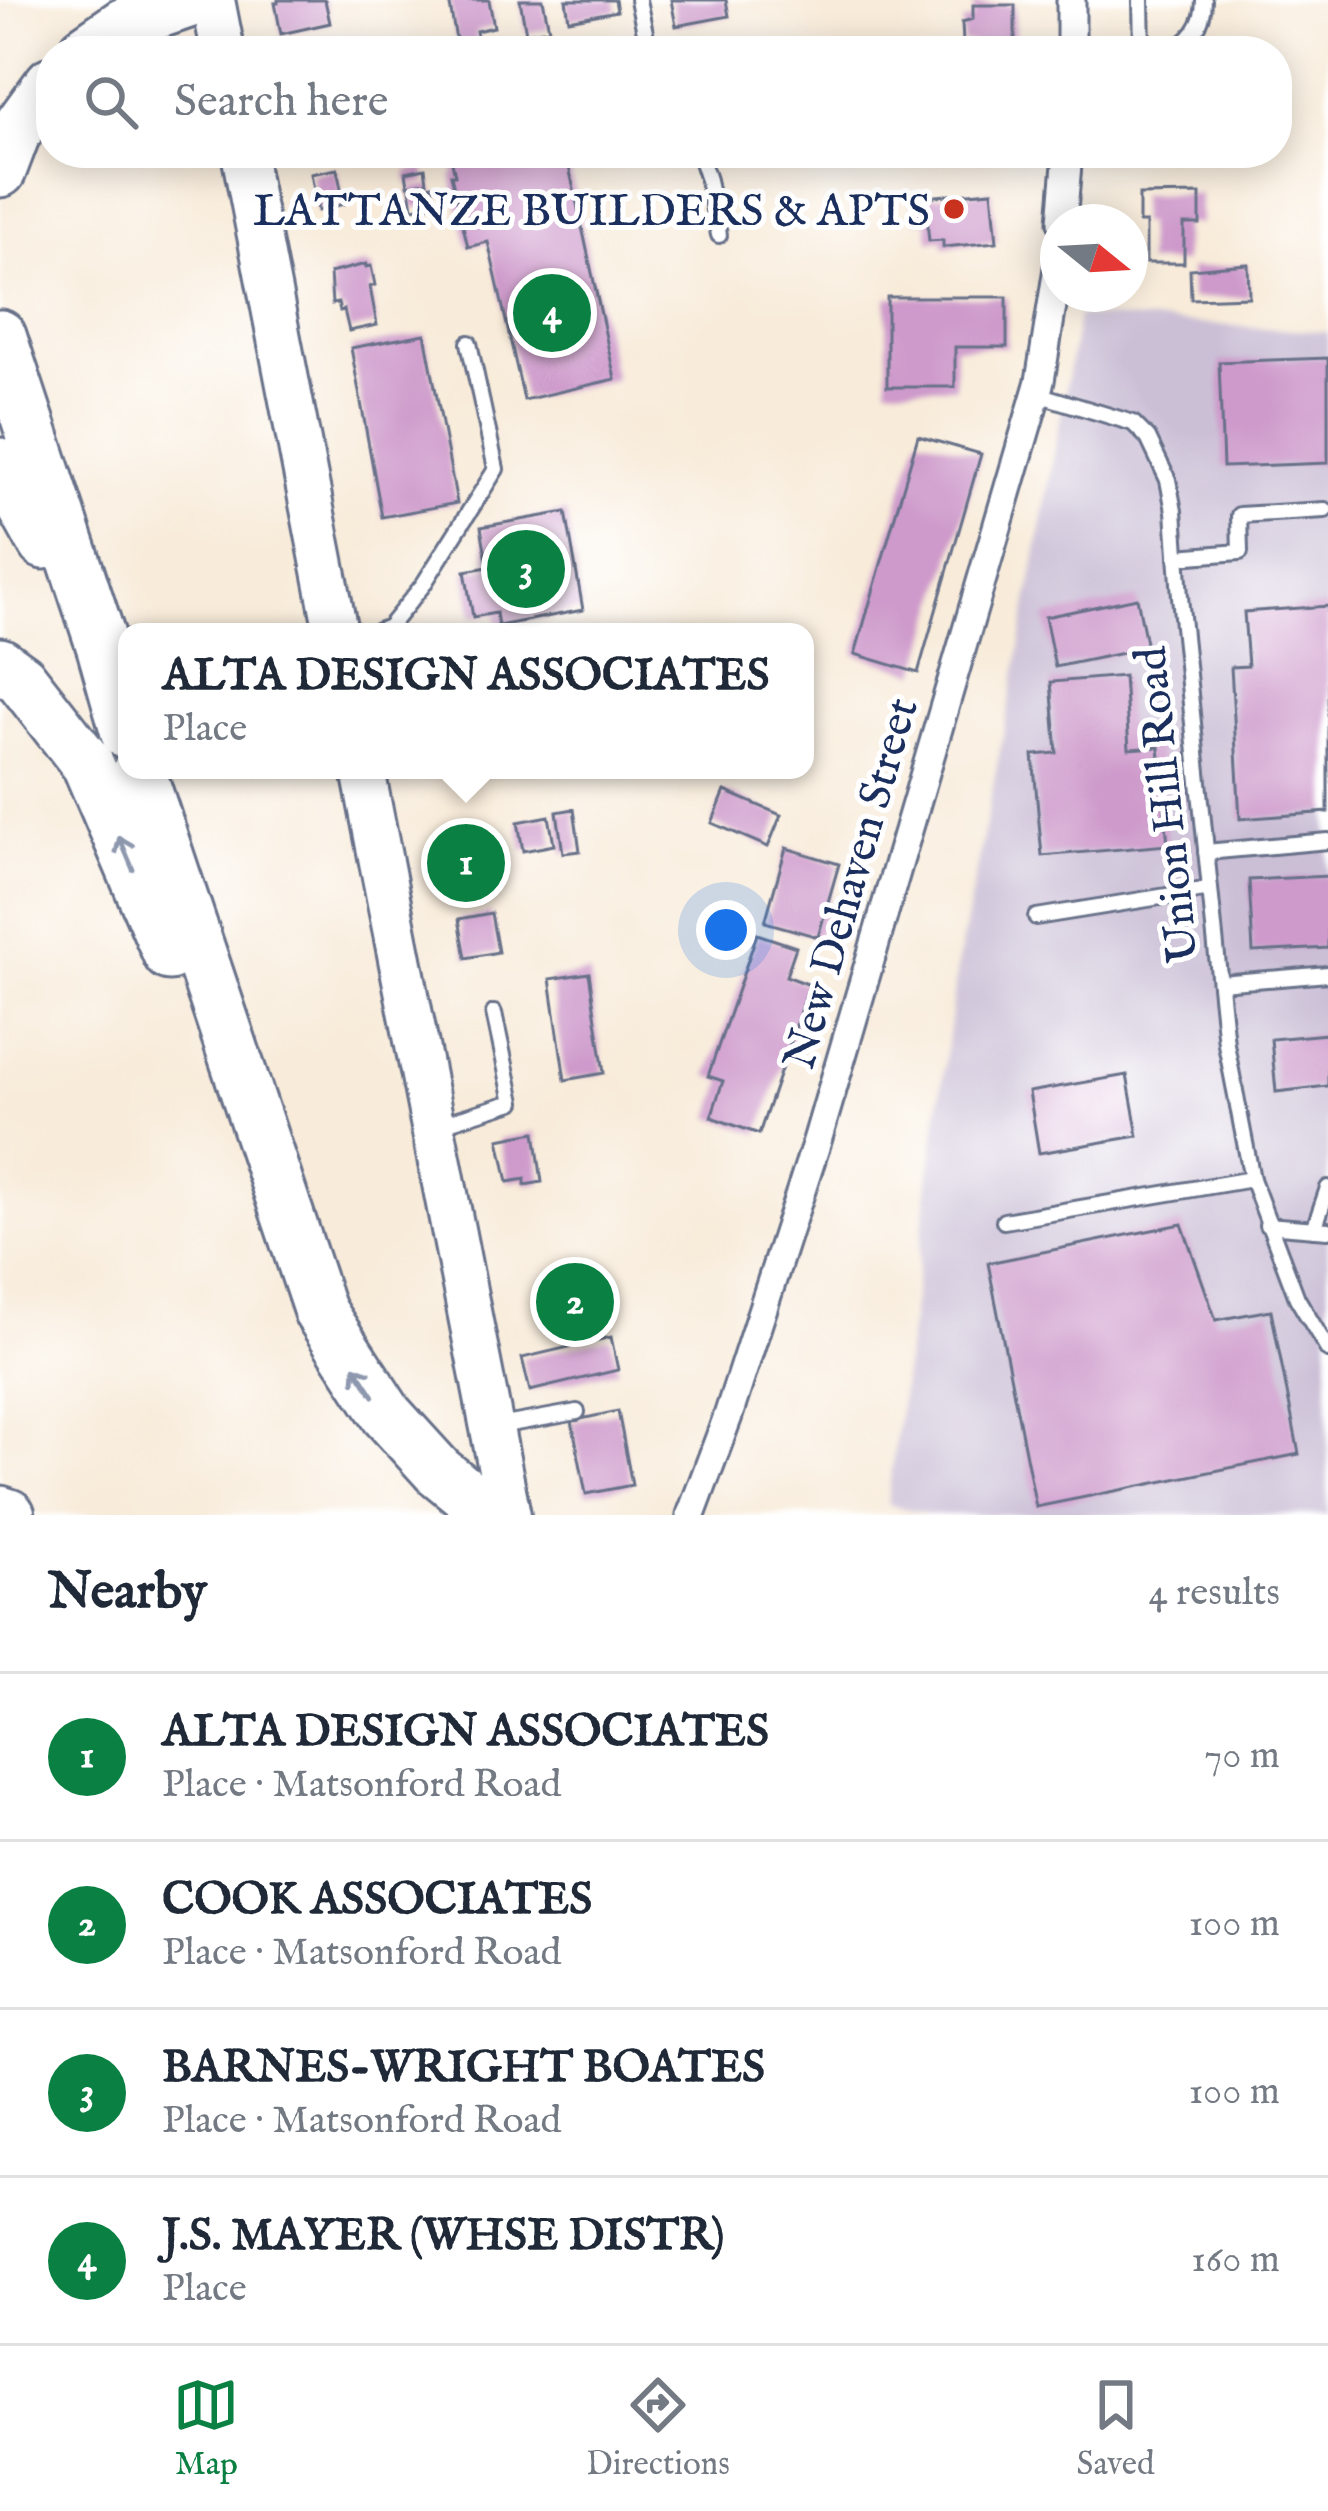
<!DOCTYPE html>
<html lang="en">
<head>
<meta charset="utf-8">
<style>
	:root { --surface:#fff; --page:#f6f6f7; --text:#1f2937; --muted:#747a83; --line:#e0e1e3; --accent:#0b8043 }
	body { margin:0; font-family:"IM FELL English",serif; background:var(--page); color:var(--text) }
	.compass { position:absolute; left:1040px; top:204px; width:108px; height:108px; border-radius:50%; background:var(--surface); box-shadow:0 6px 30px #0003; rotate:108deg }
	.you { position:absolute; left:726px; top:930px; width:42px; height:42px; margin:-30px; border:9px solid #fff; border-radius:50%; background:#1a73e8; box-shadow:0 0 0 18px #1a73e833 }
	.badge { display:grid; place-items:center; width:78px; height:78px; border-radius:50%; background:var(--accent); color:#fff; font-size:39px; font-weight:700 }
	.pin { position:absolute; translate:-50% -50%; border:6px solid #fff; box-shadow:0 3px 12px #0006 }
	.popup { position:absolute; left:118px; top:623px; width:696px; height:156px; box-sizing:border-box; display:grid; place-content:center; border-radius:24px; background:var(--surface); filter:drop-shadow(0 3px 9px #0005); font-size:39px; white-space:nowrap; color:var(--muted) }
	.popup b { font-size:45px; color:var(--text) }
	.popup::after { content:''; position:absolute; left:50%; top:100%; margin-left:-24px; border:24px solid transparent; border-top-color:var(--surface) }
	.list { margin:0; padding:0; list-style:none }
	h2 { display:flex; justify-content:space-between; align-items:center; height:156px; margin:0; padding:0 48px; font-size:51px }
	h2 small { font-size:39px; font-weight:400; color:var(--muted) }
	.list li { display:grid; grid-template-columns:78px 1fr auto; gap:36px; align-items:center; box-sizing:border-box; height:168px; padding:0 48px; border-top:3px solid var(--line) }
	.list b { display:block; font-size:45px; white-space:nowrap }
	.list p { margin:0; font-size:39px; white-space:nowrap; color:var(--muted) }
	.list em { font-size:39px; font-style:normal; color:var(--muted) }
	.icon { flex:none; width:66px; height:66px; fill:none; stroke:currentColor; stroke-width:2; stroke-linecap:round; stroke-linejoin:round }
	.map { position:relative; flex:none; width:1328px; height:1515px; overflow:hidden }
	.search { position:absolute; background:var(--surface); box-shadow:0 6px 30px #0003; left:36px; right:36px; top:36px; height:132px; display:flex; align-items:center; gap:30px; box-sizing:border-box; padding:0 42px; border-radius:48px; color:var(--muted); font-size:45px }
	.sheet { height:828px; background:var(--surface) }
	nav { display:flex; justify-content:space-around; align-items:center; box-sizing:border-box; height:168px; border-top:3px solid var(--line); background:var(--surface); font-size:33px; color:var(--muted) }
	nav a { display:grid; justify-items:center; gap:6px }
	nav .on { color:var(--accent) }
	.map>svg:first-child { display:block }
	.industrial { fill:#cbbfd6 }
	.building { fill:#ce9acb }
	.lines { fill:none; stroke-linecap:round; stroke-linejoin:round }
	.service-casing { stroke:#687189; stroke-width:20 }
	.minor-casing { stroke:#687189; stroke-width:33 }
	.primary-casing { stroke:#687189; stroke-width:48 }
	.motorway-casing { stroke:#687189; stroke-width:57 }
	.service { stroke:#fff; stroke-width:14 }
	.minor { stroke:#fff; stroke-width:27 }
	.primary { stroke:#fff; stroke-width:42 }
	.motorway { stroke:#fff; stroke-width:51 }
	.oneway { stroke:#8d97ae }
	.poi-dot { fill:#c8321e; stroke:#fff; stroke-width:4.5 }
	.labels { text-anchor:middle; stroke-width:10; stroke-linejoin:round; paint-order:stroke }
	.poi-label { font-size:45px; fill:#1b2f5e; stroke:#fff; text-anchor:end }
	.street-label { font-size:45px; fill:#1b2f5e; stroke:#fff }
</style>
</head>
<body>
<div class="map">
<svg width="1328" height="1515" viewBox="0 0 1328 1515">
	<rect width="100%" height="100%" fill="#fff"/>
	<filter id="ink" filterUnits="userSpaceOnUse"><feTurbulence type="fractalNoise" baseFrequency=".00833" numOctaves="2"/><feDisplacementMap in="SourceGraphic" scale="24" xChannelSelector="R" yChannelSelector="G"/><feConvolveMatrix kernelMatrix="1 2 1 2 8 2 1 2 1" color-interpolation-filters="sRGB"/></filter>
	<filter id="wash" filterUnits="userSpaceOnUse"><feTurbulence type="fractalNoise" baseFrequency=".004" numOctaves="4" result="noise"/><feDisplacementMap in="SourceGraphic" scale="48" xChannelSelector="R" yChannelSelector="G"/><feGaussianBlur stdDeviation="2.7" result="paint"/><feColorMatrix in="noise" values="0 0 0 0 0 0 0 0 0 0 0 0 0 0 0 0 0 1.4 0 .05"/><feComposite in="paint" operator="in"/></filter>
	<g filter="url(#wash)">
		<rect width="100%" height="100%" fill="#f8ebd9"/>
		<!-- industrial -->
		<polygon class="industrial" points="1078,316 1328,332 1328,1515 930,1515 887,1504 957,966 1017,665"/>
		<g id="blocks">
			<!-- building -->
			<g class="building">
				<polygon points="278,0 325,0 330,23 281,34 275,3 278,3"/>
				<polygon points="449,0 489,0 494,27 476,31 480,51 458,51"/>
				<polygon points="520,0 543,0 549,29 526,33"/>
				<polygon points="566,0 615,0 617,11 569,20"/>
				<polygon points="671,0 726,0 729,16 676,26"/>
				<polygon points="973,5 1015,5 1015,51 973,51 973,43 963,43 962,22 973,19"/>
				<polygon points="450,153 566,153 615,379 524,400 488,242 468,247 451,175 455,175"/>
				<polygon points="425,168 427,182 408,185 406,172"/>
				<polygon points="337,169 344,204 318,211 311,174"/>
				<polygon points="432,185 435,204 413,208 410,188"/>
				<polygon points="992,191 997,242 943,247 943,240 929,241 927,221 915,221 913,198"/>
				<polygon points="1200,194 1200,224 1184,224 1184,263 1146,263 1146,223 1139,223 1139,195"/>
				<polygon points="366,264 366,267 371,266 375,285 370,287 377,325 349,331 344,310 340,311 338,303 332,304 330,273"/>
				<polygon points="1248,264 1249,297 1191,299 1190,269"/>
				<polygon points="887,297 1007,297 1007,347 955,347 955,387 887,387"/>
				<polygon points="425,334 457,503 382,517 351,348"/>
				<polygon points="1328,358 1328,463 1223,467 1219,362"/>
				<polygon points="918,436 981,454 918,673 855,654"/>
				<polygon points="566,512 583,610 498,626 496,613 473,617 465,571 488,567 481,527"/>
				<polygon points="1137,598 1147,648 1055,667 1045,617"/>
				<polygon points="1328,606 1328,812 1240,819 1231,667 1248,666 1244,612"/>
				<polygon points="1124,676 1129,749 1159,747 1168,845 1042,856 1033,755 1057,753 1051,682"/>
				<polygon points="725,791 781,815 768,847 712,823"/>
				<polygon points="574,809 580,851 563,853 557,812"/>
				<polygon points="549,816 554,845 523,851 518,822"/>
				<polygon points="477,828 478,833 485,832 488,848 481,850 486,877 467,881 466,876 452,879 444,835"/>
				<polygon points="786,848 839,864 818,937 765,922"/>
				<polygon points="1328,876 1328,948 1253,952 1249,880"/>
				<polygon points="491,913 498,952 466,958 459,919"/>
				<polygon points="757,934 796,947 786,976 810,985 759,1134 711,1117 723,1081 708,1076"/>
				<polygon points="589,973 604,1073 565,1080 550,979"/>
				<polygon points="1328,1034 1328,1086 1276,1092 1271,1039"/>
				<polygon points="1127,1075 1138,1136 1039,1153 1029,1092"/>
				<polygon points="535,1132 542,1182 525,1185 525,1179 508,1182 499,1139"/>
				<polygon points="1182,1224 1216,1320 1271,1310 1299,1454 1036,1507 988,1263"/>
				<polygon points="573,1271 578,1277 591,1280 600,1294 601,1306 596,1318 588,1324 586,1337 566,1335 566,1322 560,1317 551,1318 549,1298 555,1296 559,1286 556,1279"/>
				<polygon points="611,1337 618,1370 530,1391 522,1358"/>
				<polygon points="618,1411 632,1485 586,1494 572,1421"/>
			</g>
		</g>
	</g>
	<g filter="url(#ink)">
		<use href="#blocks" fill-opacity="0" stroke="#687189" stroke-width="3"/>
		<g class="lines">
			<defs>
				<g id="service">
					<polyline points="638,0 649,51"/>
					<polyline points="1141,0 1142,51"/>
					<path d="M1168,51C1191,43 1204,24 1204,0"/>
					<polyline points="699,153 708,180 719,235"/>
					<polyline points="1037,394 1133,423 1148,438 1168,480 1174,511 1180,597 1226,1044 1252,1179 1297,1298 1328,1350"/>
					<polyline points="1177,557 1240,552 1239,515 1325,510"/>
					<polyline points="377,632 389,627 423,585 496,469 469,343"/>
					<polyline points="1206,852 1328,841"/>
					<polyline points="1036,917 1210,889"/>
					<polyline points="1220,983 1328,974"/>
					<polyline points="438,1125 513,1102 494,1013"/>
					<polyline points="1004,1221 1252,1179"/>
					<polyline points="1267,1225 1328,1230"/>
					<polyline points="1314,1229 1328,1188"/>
					<polyline points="499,1426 577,1412"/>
				</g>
				<g id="minor">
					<polyline points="1071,51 1071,0"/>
					<polyline points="1062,222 1068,153"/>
					<polyline points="691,1515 728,1416 817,1141 1040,381 1058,268"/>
				</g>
				<g id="primary">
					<polyline points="213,0 223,51"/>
					<polyline points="243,153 336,632"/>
					<polyline points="363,770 509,1515"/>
				</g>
				<g id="motorway">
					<polyline points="85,51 124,24 194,0"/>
					<polyline points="0,171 14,134 51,83"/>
					<polyline points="0,336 103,648 127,733"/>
					<polyline points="0,464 44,543"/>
					<polyline points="0,664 21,679 88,765 169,954"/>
					<polyline points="139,770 320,1312 387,1415 438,1471 492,1515"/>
					<polyline points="0,1512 9,1515"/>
				</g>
			</defs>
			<!-- service casing -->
			<use href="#service" class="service-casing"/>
			<!-- minor casing -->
			<use href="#minor" class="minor-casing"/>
			<!-- primary casing -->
			<use href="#primary" class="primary-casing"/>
			<!-- motorway casing -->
			<use href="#motorway" class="motorway-casing"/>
			<!-- service -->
			<use href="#service" class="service"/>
			<!-- minor -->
			<use href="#minor" class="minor"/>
			<!-- primary -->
			<use href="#primary" class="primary"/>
			<!-- motorway -->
			<use href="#motorway" class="motorway"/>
		</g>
		<!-- one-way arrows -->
		<defs><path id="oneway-shaft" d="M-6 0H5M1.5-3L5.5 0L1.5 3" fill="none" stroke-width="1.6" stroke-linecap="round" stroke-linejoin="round" transform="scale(3)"/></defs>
		<g class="oneway">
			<use href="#oneway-shaft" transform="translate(126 853) rotate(-113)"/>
			<use href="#oneway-shaft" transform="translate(364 1381) rotate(-123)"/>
		</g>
	</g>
	<!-- markers -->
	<circle class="poi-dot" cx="954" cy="209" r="12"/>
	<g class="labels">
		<!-- poi labels -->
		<g class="poi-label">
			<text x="930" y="225">LATTANZE BUILDERS &amp; APTS</text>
		</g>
		<!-- street labels -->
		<g class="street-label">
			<text transform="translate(1165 805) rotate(-96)" y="16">Union Hill Road</text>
			<text transform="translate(849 883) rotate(-74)" y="16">New Dehaven Street</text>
		</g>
	</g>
</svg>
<svg class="compass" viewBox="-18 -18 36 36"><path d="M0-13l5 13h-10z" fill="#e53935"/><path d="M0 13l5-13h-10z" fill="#747a83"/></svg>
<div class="you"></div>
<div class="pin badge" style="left:466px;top:863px">1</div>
<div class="popup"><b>ALTA DESIGN ASSOCIATES</b>Place</div>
<div class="pin badge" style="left:575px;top:1302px">2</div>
<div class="pin badge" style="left:526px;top:569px">3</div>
<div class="pin badge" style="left:552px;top:313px">4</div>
<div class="search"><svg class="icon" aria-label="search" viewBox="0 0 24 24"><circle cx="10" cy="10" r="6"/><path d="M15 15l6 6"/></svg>Search here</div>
</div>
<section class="sheet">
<h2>Nearby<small>4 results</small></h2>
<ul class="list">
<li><span class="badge">1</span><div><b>ALTA DESIGN ASSOCIATES</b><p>Place · Matsonford Road</p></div><em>70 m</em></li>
<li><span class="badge">2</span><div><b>COOK ASSOCIATES</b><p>Place · Matsonford Road</p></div><em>100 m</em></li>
<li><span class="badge">3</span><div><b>BARNES-WRIGHT BOATES</b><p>Place · Matsonford Road</p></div><em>100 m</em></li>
<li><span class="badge">4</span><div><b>J.S. MAYER (WHSE DISTR)</b><p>Place</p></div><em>160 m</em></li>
</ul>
</section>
<nav>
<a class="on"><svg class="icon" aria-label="map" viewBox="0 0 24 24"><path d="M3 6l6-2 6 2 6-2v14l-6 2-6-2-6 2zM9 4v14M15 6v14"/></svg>Map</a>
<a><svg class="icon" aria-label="directions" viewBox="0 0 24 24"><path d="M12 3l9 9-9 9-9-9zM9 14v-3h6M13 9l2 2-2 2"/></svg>Directions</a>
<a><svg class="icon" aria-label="saved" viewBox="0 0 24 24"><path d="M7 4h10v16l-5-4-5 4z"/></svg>Saved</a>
</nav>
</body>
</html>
